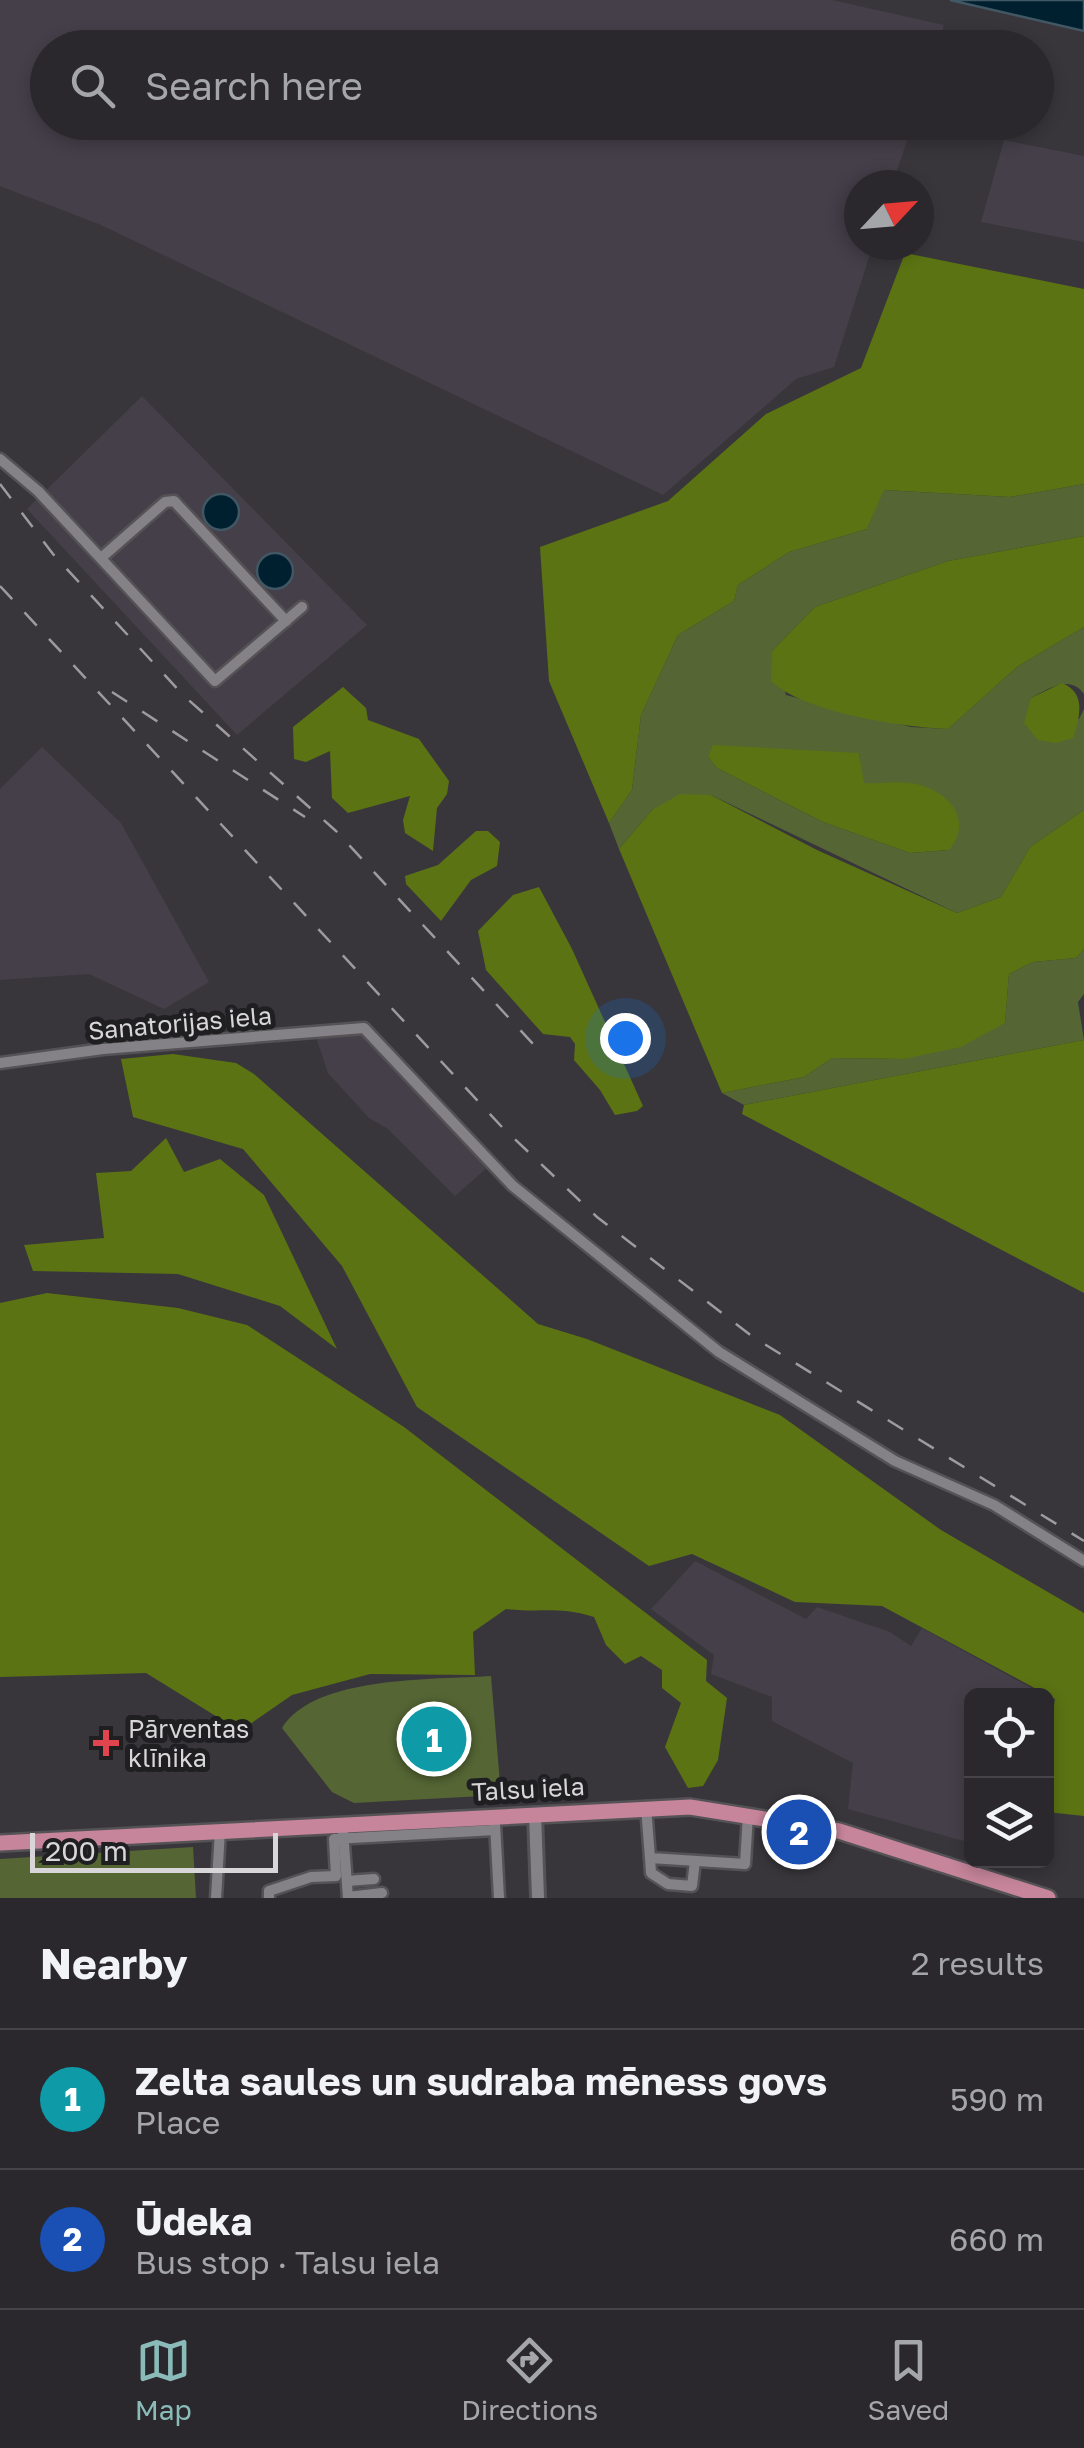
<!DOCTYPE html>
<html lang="en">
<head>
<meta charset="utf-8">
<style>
	:root { --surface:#2a282c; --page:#323034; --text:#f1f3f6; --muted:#a5a6a9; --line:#464448; --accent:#8bbbb9 }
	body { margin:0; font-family:"Golos Text",sans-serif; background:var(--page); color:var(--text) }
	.controls { position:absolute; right:30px; bottom:30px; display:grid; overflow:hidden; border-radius:15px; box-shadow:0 5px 15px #0003 }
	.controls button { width:90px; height:90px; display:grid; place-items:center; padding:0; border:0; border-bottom:2px solid var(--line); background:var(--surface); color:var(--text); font:50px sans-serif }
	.compass { position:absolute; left:844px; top:170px; width:90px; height:90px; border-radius:50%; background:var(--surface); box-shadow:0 5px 15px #0003; rotate:64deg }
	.scale { position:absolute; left:30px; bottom:25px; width:248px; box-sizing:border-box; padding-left:10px; border:5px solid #d8d6d9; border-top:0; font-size:28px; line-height:35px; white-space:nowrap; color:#d8d6d9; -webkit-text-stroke:8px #1f1e20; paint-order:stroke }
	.you { position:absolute; left:625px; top:1038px; width:35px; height:35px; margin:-25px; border:8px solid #fff; border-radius:50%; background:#1a73e8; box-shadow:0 0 0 15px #1a73e833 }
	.badge { display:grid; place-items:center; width:65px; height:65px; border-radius:50%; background:var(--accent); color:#fff; font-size:32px; font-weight:700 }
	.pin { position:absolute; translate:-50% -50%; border:5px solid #fff; box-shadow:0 2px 10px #0006 }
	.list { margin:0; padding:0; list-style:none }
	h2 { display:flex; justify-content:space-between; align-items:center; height:130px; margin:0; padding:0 40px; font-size:42px }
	h2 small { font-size:32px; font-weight:400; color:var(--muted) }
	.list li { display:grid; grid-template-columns:65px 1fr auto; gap:30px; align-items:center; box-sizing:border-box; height:140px; padding:0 40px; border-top:2px solid var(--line) }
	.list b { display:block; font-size:38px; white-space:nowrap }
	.list p { margin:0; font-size:32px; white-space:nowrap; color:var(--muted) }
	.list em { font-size:32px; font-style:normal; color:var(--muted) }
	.icon { flex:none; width:55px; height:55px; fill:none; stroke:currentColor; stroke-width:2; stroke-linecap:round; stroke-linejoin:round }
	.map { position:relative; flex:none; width:1084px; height:1898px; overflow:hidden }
	.search { position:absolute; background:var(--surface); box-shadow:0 5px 15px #0003; left:30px; right:30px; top:30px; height:110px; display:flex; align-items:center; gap:25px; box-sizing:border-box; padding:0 35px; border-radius:55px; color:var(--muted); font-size:38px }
	.sheet { height:410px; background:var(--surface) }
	nav { display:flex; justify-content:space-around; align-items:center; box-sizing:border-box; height:140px; border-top:2px solid var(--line); background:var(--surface); font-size:28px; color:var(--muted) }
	nav a { display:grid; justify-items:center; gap:5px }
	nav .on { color:var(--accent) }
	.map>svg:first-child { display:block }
	.built { fill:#443f49 }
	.green { fill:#556534; fill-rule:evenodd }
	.forest { fill:#5b7313 }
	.water { fill:#002030; stroke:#415763; stroke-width:2.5 }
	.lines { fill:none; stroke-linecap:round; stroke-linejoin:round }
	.minor-casing { stroke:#545255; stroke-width:15 }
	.tertiary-casing { stroke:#545255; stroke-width:18 }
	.primary-casing { stroke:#545255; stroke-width:20 }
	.minor { stroke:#858287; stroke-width:10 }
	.tertiary { stroke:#858287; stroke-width:12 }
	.primary { stroke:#c6859a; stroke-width:15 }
	.rail { stroke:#9d9b9f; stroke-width:2.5; stroke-dasharray:18 18; stroke-linecap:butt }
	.health-dot { fill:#e0444e; stroke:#1f1e20; stroke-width:4 }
	.labels { text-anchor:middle; stroke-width:10; stroke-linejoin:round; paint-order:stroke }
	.street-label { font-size:25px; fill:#d8d6d9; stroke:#1f1e20 }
	.poi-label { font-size:25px; fill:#d8d6d9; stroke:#1f1e20; text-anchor:start }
</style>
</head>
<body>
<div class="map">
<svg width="1084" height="1898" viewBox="0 0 1084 1898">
	<rect width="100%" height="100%" fill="#38363b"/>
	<!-- built -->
	<g class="built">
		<polygon points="0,0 832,0 944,25 937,48 48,48 48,122 913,123 892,185 859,185 859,245 873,245 834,367 796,379 663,495 101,225 0,186"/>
		<polygon points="1004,140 1084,156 1084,242 981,222"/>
		<polygon points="142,396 367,625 237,735 27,509"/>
		<polygon points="42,747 121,823 209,982 164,1009 89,974 0,980 0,789"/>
		<polygon points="365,1033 489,1166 455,1196 388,1129 369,1118 328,1073 316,1037"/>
		<polygon points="695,1561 806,1619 817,1607 890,1632 911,1646 922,1628 1046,1696 972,1696 971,1843 848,1809 853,1763 772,1721 772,1697 711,1674 714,1655 651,1609"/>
	</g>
	<!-- green -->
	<g class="green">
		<path d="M1084,484V536L948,561L815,607L772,651L786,695L911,727L948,729L1017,667L1084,627V694C1069,674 1049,689 1031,698L1079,719L1084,709V810L1030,847L1001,897L957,913L711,795L652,810L619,849L609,823L632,790L641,715L678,635L734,601L738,585L789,552L867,529L883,490L1010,497ZM859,753L863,783L949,850L910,853L823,822L717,768L708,757Z"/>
		<polygon points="1084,949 1084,994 1078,1002 1084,1040 744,1105 722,1093 804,1077 832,1058 904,1059 1005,1023 1009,974 1033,962 1076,958"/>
		<path d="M491,1676L501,1795L354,1803L332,1792L282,1728C315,1675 434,1680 491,1676Z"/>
		<polygon points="193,1847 196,1898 0,1898 0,1859"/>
	</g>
	<!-- forest -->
	<g class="forest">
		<polygon points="905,253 1084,289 1084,484 1010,497 884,490 867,529 789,552 738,585 734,601 678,635 641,715 632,790 609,823 549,681 540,547 668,501 766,414 861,368"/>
		<path d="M1084,536V627L1017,667L948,729C902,727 805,713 771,681L772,651L815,607L948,561Z"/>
		<path d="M1062,683C1084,692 1082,712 1073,738L1056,743L1038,740L1024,723L1031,698Z"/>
		<polygon points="343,687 366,708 368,720 419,739 449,781 447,794 437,808 433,851 405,833 403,820 410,796 348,813 332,798 330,751 306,762 294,759 293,727"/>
		<path d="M713,745L859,753L864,783C881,784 904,780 920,785C953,794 972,823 949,850L910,853L823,822L717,768L708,757Z"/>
		<polygon points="680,794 711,795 817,850 957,913 1001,897 1030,847 1084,810 1084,949 1076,958 1033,962 1009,974 1005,1023 961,1047 904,1059 832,1058 804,1077 722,1093 619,849 652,810"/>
		<polygon points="476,831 488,831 500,842 497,866 471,880 441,921 406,884 405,876 438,865"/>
		<polygon points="539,887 572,949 643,1106 637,1111 615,1115 600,1090 574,1060 575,1044 570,1037 543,1034 486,970 478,931 513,895"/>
		<polygon points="1084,1040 1084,1293 742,1114 744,1105"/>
		<polygon points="173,1054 236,1063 254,1074 538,1324 587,1339 780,1415 941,1530 1084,1613 1084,1816 1047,1812 1047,1753 1055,1699 882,1606 795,1602 692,1554 649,1566 417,1407 342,1266 243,1149 133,1117 121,1059"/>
		<polygon points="166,1138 184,1172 220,1159 264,1195 337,1349 280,1306 178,1274 33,1271 24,1245 104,1238 96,1173 131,1171"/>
		<path d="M47,1293L178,1308L247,1325L404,1427L707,1660L706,1681L727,1698L718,1760L703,1786L688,1788L665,1747L681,1703L662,1688V1670L641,1656L625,1664L606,1645L594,1617C558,1606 542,1613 506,1609L473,1632L475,1675L370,1674L292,1695L240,1731L146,1673L0,1677V1303Z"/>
	</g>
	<!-- water -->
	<g class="water">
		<polygon points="950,0 1084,0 1084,31"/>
		<circle cx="221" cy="512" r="18"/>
		<circle cx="275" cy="571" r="18"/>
	</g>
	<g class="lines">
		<defs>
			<g id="minor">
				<polyline points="0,459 38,491 215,681 302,607"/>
				<polyline points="101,558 165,502 174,501 286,621"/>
				<polyline points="0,1063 103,1049 364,1028 513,1186 719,1352 895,1461 994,1505 1084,1561"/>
				<polyline points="646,1807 650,1858 745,1864 748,1814"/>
				<polyline points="495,1824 499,1898"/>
				<polyline points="343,1831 348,1898"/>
				<polyline points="650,1858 651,1873 668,1884 692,1886 695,1861"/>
				<polyline points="347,1881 374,1879"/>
				<polyline points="348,1897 382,1893"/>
				<polyline points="216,1898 220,1831"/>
				<polyline points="269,1898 269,1891 311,1877 336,1876 334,1839 495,1830"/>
			</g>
			<polyline id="tertiary" points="535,1814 538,1898"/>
			<polyline id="primary" points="0,1843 690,1807 839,1831 1048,1898"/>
		</defs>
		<!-- minor casing -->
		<use href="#minor" class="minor-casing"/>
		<!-- tertiary casing -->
		<use href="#tertiary" class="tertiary-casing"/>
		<!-- primary casing -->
		<use href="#primary" class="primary-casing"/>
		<!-- minor -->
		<use href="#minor" class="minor"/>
		<!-- tertiary -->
		<use href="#tertiary" class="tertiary"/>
		<!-- primary -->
		<use href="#primary" class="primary"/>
		<!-- rail -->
		<g class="rail">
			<polyline points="0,484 53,554 183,695 336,831 534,1045"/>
			<polyline points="0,586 502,1127 597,1217 753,1337 1084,1541"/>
			<polyline points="112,692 305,817"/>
		</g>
	</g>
	<!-- markers -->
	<path class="health-dot" d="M101 1728h10v10h10v10h-10v10h-10v-10h-10v-10h10z"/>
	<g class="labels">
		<!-- street labels -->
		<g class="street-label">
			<text transform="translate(180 1023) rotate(-5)" y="9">Sanatorijas iela</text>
			<text transform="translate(528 1789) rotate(-3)" y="9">Talsu iela</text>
		</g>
		<!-- poi labels -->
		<g class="poi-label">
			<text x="128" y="1738">Pārventas<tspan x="128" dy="29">klīnika</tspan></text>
		</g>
	</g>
</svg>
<div class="controls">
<button><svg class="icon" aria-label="locate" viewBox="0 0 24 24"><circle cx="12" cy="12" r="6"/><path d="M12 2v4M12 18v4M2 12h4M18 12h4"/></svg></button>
<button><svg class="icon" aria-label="layers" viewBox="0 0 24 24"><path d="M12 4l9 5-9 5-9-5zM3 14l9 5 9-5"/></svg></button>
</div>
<svg class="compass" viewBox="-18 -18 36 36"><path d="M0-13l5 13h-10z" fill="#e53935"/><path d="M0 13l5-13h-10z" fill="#a5a6a9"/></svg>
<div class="scale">200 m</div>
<div class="you"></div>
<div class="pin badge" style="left:434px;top:1739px;background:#0f9aa8">1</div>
<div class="pin badge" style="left:799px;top:1832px;background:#1a4fb4">2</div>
<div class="search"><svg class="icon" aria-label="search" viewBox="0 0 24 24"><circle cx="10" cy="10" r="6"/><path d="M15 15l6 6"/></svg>Search here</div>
</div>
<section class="sheet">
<h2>Nearby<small>2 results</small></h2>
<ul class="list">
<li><span class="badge" style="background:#0f9aa8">1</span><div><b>Zelta saules un sudraba mēness govs</b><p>Place</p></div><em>590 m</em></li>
<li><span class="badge" style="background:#1a4fb4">2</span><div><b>Ūdeka</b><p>Bus stop · Talsu iela</p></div><em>660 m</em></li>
</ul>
</section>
<nav>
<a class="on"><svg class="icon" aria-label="map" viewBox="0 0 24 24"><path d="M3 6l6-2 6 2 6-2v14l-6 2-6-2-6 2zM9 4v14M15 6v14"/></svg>Map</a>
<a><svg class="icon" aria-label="directions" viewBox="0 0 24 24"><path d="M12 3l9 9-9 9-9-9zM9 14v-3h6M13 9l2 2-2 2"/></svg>Directions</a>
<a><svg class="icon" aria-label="saved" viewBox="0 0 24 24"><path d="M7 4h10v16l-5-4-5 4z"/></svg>Saved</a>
</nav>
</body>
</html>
